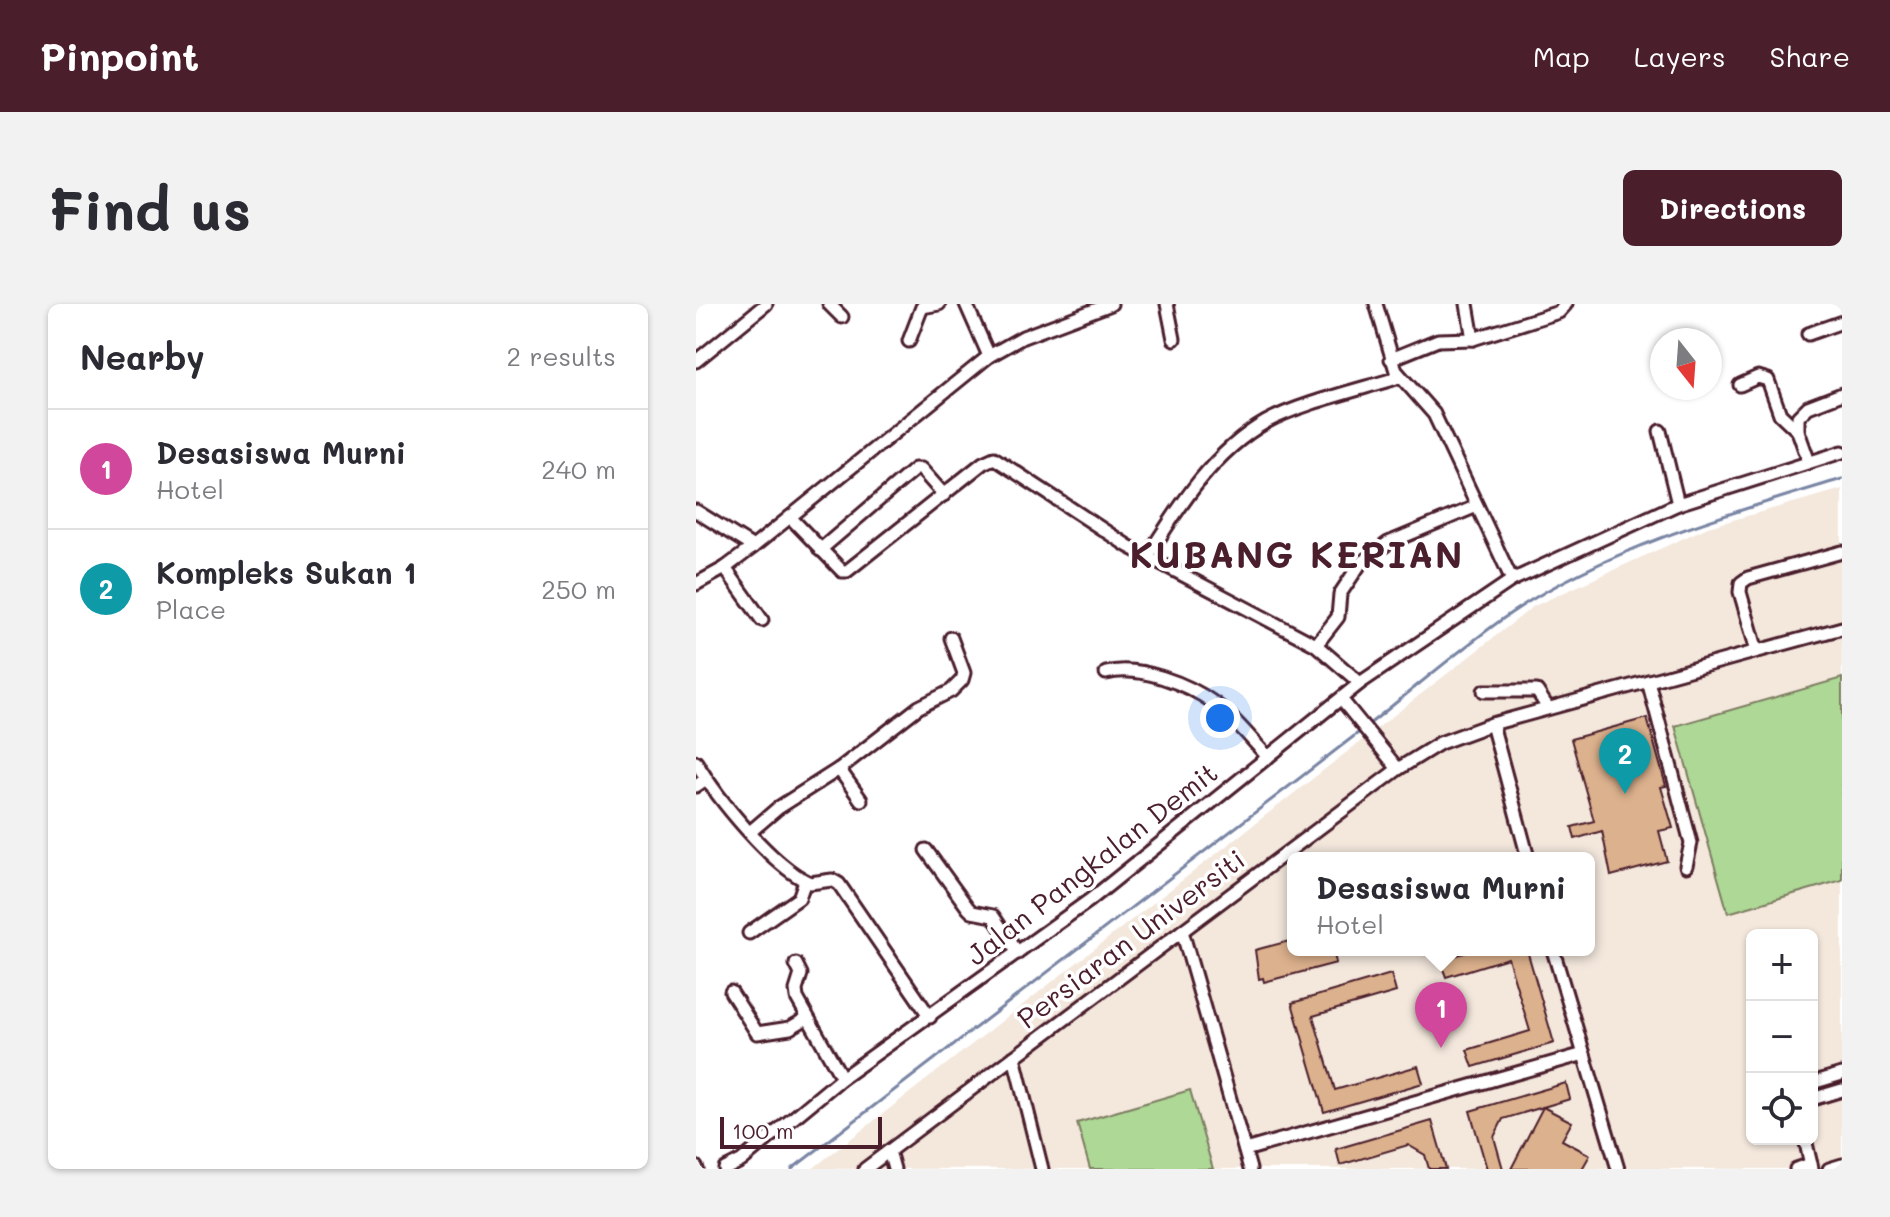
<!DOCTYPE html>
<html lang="en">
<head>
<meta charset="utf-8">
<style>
	:root { --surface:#fff; --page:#f2f2f3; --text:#2b2b33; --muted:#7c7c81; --line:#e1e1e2; --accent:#4a1f2b }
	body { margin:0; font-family:Mali,sans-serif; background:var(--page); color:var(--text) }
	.controls { position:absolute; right:24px; bottom:24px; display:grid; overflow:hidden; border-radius:12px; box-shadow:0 2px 6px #0004 }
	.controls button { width:72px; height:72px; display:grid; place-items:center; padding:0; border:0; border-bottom:2px solid var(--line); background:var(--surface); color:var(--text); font:40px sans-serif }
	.compass { position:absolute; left:954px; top:24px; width:72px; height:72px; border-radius:50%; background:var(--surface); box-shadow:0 2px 6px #0004; rotate:163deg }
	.scale { position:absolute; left:24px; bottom:20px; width:162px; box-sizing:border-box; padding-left:8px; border:4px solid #4a1f2b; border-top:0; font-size:22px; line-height:28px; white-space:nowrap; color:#4a1f2b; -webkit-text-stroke:6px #fff; paint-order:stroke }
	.you { position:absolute; left:524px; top:414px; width:28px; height:28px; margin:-20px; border:6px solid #fff; border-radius:50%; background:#1a73e8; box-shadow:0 0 0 12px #1a73e833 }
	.badge { display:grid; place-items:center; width:52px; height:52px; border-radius:50%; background:var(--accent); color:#fff; font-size:26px; font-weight:700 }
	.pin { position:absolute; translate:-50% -66px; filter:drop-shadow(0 2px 4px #0008) }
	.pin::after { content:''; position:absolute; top:42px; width:28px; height:24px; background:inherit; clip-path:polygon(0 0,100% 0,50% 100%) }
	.popup { position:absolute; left:591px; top:548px; width:308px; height:104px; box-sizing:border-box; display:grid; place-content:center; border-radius:12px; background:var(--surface); filter:drop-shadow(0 2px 6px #0005); font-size:26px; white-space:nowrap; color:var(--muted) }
	.popup b { font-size:30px; color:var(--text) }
	.popup::after { content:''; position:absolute; left:50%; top:100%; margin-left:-16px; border:16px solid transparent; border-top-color:var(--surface) }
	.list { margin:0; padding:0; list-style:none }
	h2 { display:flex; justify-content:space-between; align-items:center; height:104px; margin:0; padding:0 32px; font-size:34px }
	h2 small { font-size:26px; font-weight:400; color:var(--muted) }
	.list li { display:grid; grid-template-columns:52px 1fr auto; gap:24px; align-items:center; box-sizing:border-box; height:120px; padding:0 32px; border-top:2px solid var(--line) }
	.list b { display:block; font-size:30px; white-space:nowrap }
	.list p { margin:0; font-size:26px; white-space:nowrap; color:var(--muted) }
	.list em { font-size:26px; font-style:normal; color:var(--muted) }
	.icon { flex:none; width:44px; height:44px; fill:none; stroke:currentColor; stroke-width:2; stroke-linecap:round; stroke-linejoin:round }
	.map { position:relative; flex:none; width:1146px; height:865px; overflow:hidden; border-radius:12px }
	header { display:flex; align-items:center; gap:48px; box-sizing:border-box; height:112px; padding:0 40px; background:var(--accent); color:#fff }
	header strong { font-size:38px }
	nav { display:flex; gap:44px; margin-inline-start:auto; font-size:28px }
	.intro { display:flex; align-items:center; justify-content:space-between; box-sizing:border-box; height:192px; padding:0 48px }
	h1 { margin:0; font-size:56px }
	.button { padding:20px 36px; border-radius:12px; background:var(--accent); color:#fff; font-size:28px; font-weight:700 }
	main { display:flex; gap:48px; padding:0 48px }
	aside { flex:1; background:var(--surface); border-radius:12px; box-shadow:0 2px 6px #0004 }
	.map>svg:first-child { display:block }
	.built { fill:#f4e8dd; fill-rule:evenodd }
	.green { fill:#add896; stroke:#7c7c60; stroke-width:2 }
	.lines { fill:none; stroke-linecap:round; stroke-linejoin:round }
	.stream { stroke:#7985a4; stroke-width:3 }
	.building { fill:#dcb18d; stroke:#4a1f2b; stroke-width:2 }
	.minor-casing { stroke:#4a1f2b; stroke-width:17 }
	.minor { stroke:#fff; stroke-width:11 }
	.labels { text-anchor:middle; stroke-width:7; stroke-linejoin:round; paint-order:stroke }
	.street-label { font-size:28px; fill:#4a1f2b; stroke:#fff }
	.district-label { font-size:36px; font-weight:bold; letter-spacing:2px; fill:#4a1f2b; stroke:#fff }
</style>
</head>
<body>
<header>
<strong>Pinpoint</strong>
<nav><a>Map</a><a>Layers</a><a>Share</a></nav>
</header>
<div class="intro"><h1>Find us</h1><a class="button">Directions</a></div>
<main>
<aside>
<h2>Nearby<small>2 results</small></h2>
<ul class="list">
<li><span class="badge" style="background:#d1479c">1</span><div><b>Desasiswa Murni</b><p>Hotel</p></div><em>240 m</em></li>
<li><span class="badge" style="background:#0f9aa8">2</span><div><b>Kompleks Sukan 1</b><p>Place</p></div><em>250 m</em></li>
</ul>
</aside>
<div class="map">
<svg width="1146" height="865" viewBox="0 0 1146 865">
	<rect width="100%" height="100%" fill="#fff"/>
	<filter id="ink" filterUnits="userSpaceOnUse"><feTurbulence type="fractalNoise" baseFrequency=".0125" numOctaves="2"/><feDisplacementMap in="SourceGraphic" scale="16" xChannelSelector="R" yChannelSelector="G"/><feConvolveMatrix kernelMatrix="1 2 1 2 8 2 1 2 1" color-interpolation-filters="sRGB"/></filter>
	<g filter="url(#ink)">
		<!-- built -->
		<path class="built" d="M1146,185V865H116L838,302L1012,223ZM597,554H893V646H597ZM1056,631H1116V835H1056Z"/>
		<!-- green -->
		<g class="green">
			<polygon points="1146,374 1146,576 1032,609 979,422"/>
			<polygon points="494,786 517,865 394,865 381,819"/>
		</g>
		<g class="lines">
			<!-- stream -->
			<g class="stream">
				<path d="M672,421C719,384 766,343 815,309C911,244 1037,208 1146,175"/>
				<polyline points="96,865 666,426"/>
			</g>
		</g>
		<!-- building -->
		<g class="building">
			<polygon points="951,414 970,482 965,483 977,524 963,527 971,557 915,572 906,527 879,535 876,523 898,517 875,435"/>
			<polygon points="597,636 597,646 637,646 640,659 568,678 567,674 563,675 559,646"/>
			<polygon points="778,646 831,646 858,739 777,763 771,746 834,727 812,654 750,673 744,656"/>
			<polygon points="695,670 700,688 617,712 639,786 722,762 727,779 628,808 596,699"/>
			<polygon points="870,779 874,795 807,815 798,833 807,865 791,865 774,807"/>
			<polygon points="847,803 876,818 866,836 894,851 886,865 815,865"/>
			<polygon points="736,817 750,865 733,865 729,851 712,841 644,861 640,845"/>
		</g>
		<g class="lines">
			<defs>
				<g id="minor">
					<polyline points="133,0 146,13"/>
					<polyline points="270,0 293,52"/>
					<polyline points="471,0 478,35"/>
					<polyline points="680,0 700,67 738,110 816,276"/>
					<polyline points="771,0 777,35"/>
					<polyline points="1112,30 1146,18"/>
					<polyline points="213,37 226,3 243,0"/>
					<polyline points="695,55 742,36 777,35 863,8 870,0"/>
					<polyline points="0,57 70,0"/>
					<polyline points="1044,81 1062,73 1072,76 1084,110 1102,127"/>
					<polyline points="964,127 982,200"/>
					<polyline points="1113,158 1102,127 1102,113 1112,103 1146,90"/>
					<polyline points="0,207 57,243 94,213 146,267 151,267 287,159 298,154 432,242 620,341 664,379"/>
					<polyline points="94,213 293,52 327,33 415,0"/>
					<polyline points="124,246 219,165 225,165 248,191"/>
					<path d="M453,250C484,201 517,148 570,118C602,100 666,85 704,73"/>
					<polyline points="29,264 66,316"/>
					<polyline points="0,280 29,264 57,243"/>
					<polyline points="620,341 642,313 644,290 664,260 692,239 781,202"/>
					<polyline points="1061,347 1044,288 1045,279 1052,274 1146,248"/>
					<path d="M410,369C442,360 492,380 518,399C538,413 555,435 572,453"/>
					<polyline points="952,377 995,539 990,562"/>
					<polyline points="788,387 841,387 852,404"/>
					<polyline points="645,395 702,465"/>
					<polyline points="796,420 832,554"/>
					<path d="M0,458C21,494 76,562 114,579L136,576L143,580L234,713"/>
					<polyline points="143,465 165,496"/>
					<polyline points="0,482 10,475"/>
					<polyline points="54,528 82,504 143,465 223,403 255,387 266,376 268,369 255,334"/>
					<polyline points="230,546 272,604 276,608 297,612 322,649"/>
					<polyline points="486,627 554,865"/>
					<polyline points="53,629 103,594 109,577"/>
					<polyline points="857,646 922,865"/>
					<polyline points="100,660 105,670 100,686 101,694 146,774"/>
					<polyline points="35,688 61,729 94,724 111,714"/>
					<polyline points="318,753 346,865"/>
					<polyline points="1116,779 1146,770"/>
					<polyline points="1116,795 1146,786"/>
					<polyline points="1109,835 1116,865"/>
					<polyline points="549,846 888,750"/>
					<polyline points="193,847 198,865"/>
					<polyline points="0,863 1,865"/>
					<polyline points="29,865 45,857 146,774 394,596 664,379 816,276 982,200 1146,148"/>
					<polyline points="169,865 702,465 744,439 796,420 1146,324"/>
					<polyline points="1100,865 1115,860"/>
					<polyline points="1133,865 1146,861"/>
				</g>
			</defs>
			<!-- minor casing -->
			<use href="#minor" class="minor-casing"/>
			<!-- minor -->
			<use href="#minor" class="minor"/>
		</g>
	</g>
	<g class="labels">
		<!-- street labels -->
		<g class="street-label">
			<text transform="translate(396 560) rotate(-38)" y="10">Jalan Pangkalan Demit</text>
			<text transform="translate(435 635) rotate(-37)" y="10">Persiaran Universiti</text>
		</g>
		<!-- district labels -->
		<g class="district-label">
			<text x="601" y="264">KUBANG KERIAN</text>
		</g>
	</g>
</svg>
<div class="controls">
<button>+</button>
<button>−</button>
<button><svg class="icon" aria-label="locate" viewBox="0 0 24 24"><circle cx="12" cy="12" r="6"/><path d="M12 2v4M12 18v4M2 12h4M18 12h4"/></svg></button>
</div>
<svg class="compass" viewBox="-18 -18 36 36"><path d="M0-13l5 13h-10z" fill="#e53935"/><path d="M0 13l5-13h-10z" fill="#7c7c81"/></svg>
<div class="scale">100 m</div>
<div class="you"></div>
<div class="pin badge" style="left:745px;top:744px;background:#d1479c">1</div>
<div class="popup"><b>Desasiswa Murni</b>Hotel</div>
<div class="pin badge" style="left:929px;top:490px;background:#0f9aa8">2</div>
</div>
</main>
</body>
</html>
